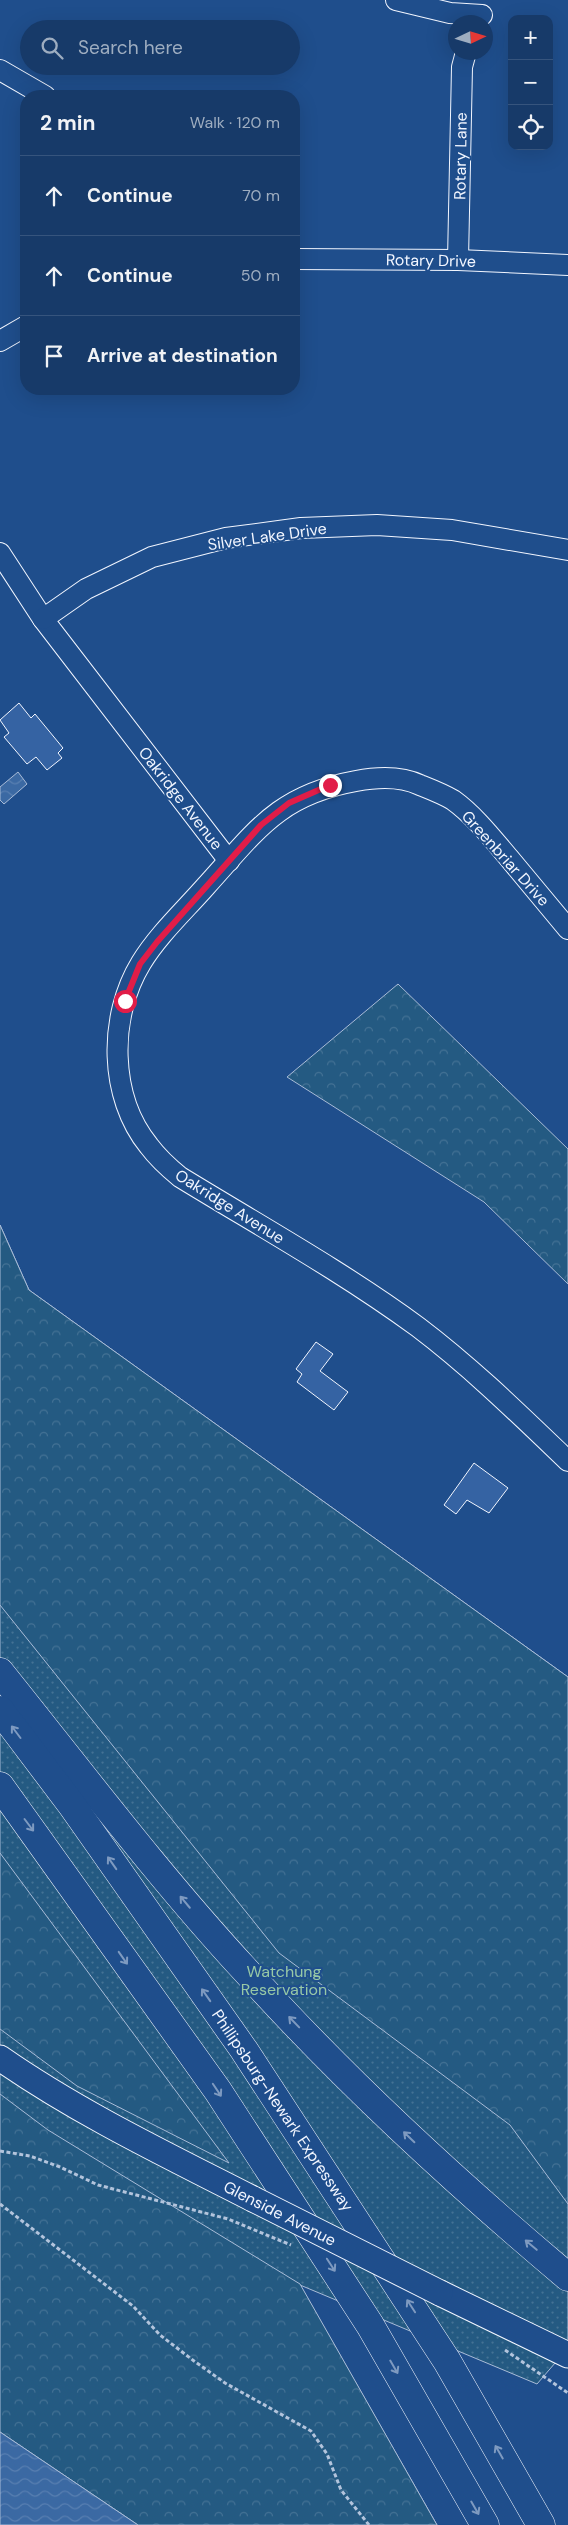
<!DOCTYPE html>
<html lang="en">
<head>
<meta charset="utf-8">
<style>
	:root { --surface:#173a69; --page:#20416f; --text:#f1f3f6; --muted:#9eadc0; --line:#36547d }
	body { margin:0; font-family:"DM Sans",sans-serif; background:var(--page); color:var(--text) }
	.controls { position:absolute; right:15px; top:15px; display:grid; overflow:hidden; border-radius:10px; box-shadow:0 5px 20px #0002 }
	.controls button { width:45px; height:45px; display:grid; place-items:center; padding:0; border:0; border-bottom:1px solid var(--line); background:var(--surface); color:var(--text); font:25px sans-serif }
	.compass { position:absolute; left:448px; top:15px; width:45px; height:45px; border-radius:50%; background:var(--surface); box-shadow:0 5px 20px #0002; rotate:86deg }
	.stop { position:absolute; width:15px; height:15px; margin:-11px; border:4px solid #e11d48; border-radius:50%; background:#fff }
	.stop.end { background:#e11d48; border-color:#fff; box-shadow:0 1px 5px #0008 }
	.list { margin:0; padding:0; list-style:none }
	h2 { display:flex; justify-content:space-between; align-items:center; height:65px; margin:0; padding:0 20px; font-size:21px }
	h2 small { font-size:16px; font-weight:400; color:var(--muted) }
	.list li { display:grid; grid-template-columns:32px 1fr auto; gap:15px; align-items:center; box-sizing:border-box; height:80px; padding:0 20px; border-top:1px solid var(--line) }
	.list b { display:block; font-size:19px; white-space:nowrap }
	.list em { font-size:16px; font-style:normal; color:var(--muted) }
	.icon { flex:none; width:28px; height:28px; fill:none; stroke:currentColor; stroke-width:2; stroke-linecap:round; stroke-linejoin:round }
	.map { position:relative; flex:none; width:568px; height:2525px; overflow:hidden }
	.search { position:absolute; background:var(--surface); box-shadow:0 5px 20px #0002; left:20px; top:20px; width:280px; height:55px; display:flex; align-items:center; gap:12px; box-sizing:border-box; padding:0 18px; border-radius:28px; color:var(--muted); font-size:19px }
	.panel { position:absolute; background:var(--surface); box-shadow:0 5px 20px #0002; left:20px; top:90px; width:280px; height:305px; border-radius:20px }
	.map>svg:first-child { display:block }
	.grass { fill:url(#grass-dots); stroke:#a8bbd7 }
	.forest { fill:url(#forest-crowns); stroke:#a8bbd7 }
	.water { fill:url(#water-waves); stroke:#a8bbd7 }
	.building { fill:#3563a3; stroke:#f2f6ff }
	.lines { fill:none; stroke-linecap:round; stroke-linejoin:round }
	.minor-casing { stroke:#f2f6ff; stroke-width:22 }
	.major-casing { stroke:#f2f6ff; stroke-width:27 }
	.highway-casing { stroke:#f2f6ff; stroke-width:29 }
	.path { stroke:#b3c4dc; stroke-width:3; stroke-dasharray:4 2.5; stroke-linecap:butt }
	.minor { stroke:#1f4e8c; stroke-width:20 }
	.major { stroke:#1f4e8c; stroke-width:25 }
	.highway { stroke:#1f4e8c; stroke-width:28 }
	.major-bridge-casing { stroke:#f2f6ff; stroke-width:27; stroke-linecap:butt }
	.major-bridge { stroke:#1f4e8c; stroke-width:25 }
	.oneway { stroke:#7e9ac0 }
	.route { stroke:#e11d48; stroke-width:6 }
	.labels { text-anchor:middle; stroke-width:4; stroke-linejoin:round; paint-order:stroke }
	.street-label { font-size:16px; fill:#f2f6ff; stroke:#1f4e8c }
	.park-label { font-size:16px; fill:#97c8a6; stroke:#1f4e8c }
</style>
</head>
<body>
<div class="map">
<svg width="568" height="2525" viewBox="0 0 568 2525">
	<defs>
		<pattern id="grass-dots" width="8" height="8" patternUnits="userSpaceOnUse" patternTransform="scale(1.25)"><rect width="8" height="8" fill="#245a82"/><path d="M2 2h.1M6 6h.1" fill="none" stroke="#447295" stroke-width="1.8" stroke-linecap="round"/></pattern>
		<pattern id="forest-crowns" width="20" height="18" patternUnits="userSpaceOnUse" patternTransform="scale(1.25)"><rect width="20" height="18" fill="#245a82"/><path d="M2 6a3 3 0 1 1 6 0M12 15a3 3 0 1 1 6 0" fill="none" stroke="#447295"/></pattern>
		<pattern id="water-waves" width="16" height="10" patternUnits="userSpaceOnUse" patternTransform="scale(1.25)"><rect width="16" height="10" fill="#3b69a3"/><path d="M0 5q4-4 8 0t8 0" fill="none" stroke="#587fb1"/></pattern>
	</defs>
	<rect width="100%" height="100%" fill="#1f4e8c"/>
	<!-- grass -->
	<polygon class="grass" points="0,1225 29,1290 568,1677 568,2348 537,2384 300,2285 437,2525 0,2525"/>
	<!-- forest -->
	<g class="forest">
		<polygon points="398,984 568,1149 568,1284 484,1202 287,1077"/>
		<polygon points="0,1225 29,1290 568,1677 568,2204 510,2125 279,1953 0,1605"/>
		<polygon points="0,1853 229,2163 77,2086 0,2029"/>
		<polygon points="0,2094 48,2130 300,2284 437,2525 138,2525 0,2432"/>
	</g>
	<!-- water -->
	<g class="water">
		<polygon points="18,772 27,784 4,804 0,800 0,787"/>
		<polygon points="0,2432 138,2525 0,2525"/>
	</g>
	<!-- building -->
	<g class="building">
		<polygon points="19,703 31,718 35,714 63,748 58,753 62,758 47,770 36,757 27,764 4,737 9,733 0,720"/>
		<polygon points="316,1342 333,1354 320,1371 348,1392 334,1410 297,1382 302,1374 296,1369"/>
		<polygon points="474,1463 508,1488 489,1513 467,1500 456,1514 444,1505"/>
	</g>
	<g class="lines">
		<defs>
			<g id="minor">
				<polyline points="396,0 450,13 482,15"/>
				<polyline points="0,70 45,96"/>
				<polyline points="294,259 458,260 568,265"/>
				<polyline points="458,260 462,67 466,52"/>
				<polyline points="0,341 26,326"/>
				<polyline points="0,553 43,619 229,861"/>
				<polyline points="43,619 86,589 152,557 226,538 301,528 377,525 452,530 568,550"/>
				<path d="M568,929C548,905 529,882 509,858C492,838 474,815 453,800C443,794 430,789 420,785C401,776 377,777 356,781C278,795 256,831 206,886C184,911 158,935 141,963C108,1017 109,1097 149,1146C158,1158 169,1168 180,1177C260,1226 343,1272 418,1327C471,1367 520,1415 568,1461"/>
			</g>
			<g id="major">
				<path d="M0,2058C79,2113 167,2155 253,2199"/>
				<polyline points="440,2293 568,2355"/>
			</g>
			<g id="highway">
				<path d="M0,1672C81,1773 159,1877 247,1972C346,2082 455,2182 568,2277"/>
				<polyline points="0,1710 71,1804 244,2050 447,2361 541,2525"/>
				<polyline points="0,1786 218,2091 370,2325 485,2525"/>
			</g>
		</defs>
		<!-- minor casing -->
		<use href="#minor" class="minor-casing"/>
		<!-- major casing -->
		<use href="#major" class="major-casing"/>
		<!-- highway casing -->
		<use href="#highway" class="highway-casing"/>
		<!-- path -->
		<g class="path">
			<polyline points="0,2151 30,2156 60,2167 98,2185 228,2219 291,2245"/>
			<polyline points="0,2204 133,2306 160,2335 194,2361 225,2383 311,2431 327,2454 341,2490 369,2525"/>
			<polyline points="505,2350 568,2393"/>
		</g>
		<!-- minor -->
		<use href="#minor" class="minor"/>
		<!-- major -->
		<use href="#major" class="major"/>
		<!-- highway -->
		<use href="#highway" class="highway"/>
		<defs>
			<polyline id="major-bridge" points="253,2199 440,2293"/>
		</defs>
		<!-- major-bridge casing -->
		<use href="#major-bridge" class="major-bridge-casing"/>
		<!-- major-bridge -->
		<use href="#major-bridge" class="major-bridge"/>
	</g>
	<!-- one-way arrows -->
	<defs><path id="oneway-shaft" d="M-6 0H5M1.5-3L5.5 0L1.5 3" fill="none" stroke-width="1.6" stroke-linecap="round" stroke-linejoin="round" transform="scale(1.25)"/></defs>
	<g class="oneway">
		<use href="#oneway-shaft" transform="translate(16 1732) rotate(-127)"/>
		<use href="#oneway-shaft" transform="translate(29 1825) rotate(53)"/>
		<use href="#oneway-shaft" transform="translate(112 1863) rotate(-125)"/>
		<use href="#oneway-shaft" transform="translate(185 1902) rotate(-130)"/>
		<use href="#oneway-shaft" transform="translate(123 1958) rotate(55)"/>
		<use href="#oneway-shaft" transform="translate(206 1995) rotate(-125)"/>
		<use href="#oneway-shaft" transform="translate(294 2022) rotate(-134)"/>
		<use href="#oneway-shaft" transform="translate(217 2090) rotate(56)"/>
		<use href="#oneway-shaft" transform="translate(409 2137) rotate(-136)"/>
		<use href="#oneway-shaft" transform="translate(531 2245) rotate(-140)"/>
		<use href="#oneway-shaft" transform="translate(331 2265) rotate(57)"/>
		<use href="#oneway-shaft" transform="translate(411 2306) rotate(-123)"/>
		<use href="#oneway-shaft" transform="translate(394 2367) rotate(60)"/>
		<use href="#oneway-shaft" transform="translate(499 2452) rotate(-120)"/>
		<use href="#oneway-shaft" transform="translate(475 2508) rotate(60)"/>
	</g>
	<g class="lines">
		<!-- route -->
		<polyline class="route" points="125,1001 140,964 157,942 261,825 289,803 330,785"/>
	</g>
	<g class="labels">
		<!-- street labels -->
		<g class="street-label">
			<text transform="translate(460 156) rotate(-89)" y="6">Rotary Lane</text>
			<text transform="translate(431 260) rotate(1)" y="6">Rotary Drive</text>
			<text transform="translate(267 536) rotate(-8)" y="6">Silver Lake Drive</text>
			<text transform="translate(181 798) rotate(52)" y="6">Oakridge Avenue</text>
			<text transform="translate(506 858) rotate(48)" y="6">Greenbriar Drive</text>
			<text transform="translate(230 1206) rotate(32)" y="6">Oakridge Avenue</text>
			<text transform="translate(283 2110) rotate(56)" y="6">Phillipsburg-Newark Expressway</text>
			<text transform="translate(280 2213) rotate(27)" y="6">Glenside Avenue</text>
		</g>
		<!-- park labels -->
		<g class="park-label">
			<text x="284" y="1977">Watchung<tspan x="284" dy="18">Reservation</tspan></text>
		</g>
	</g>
</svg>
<div class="controls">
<button>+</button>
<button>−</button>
<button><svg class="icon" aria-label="locate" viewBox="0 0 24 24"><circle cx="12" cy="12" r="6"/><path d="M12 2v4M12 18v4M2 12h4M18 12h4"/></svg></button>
</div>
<svg class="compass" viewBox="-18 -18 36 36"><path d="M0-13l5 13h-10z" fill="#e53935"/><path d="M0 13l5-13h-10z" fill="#9eadc0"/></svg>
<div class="stop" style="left:125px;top:1001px"></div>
<div class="stop end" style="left:330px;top:785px"></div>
<div class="search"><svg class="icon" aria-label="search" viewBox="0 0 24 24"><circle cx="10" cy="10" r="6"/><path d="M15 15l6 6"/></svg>Search here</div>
<section class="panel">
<h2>2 min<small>Walk · 120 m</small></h2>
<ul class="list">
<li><svg class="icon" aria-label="ahead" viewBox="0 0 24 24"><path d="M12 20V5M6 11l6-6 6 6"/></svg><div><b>Continue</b></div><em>70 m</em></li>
<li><svg class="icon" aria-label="ahead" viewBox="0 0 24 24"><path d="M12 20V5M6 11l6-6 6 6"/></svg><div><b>Continue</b></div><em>50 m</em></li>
<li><svg class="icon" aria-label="arrive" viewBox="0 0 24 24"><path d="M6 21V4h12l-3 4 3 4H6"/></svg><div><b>Arrive at destination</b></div></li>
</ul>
</section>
</div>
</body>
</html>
